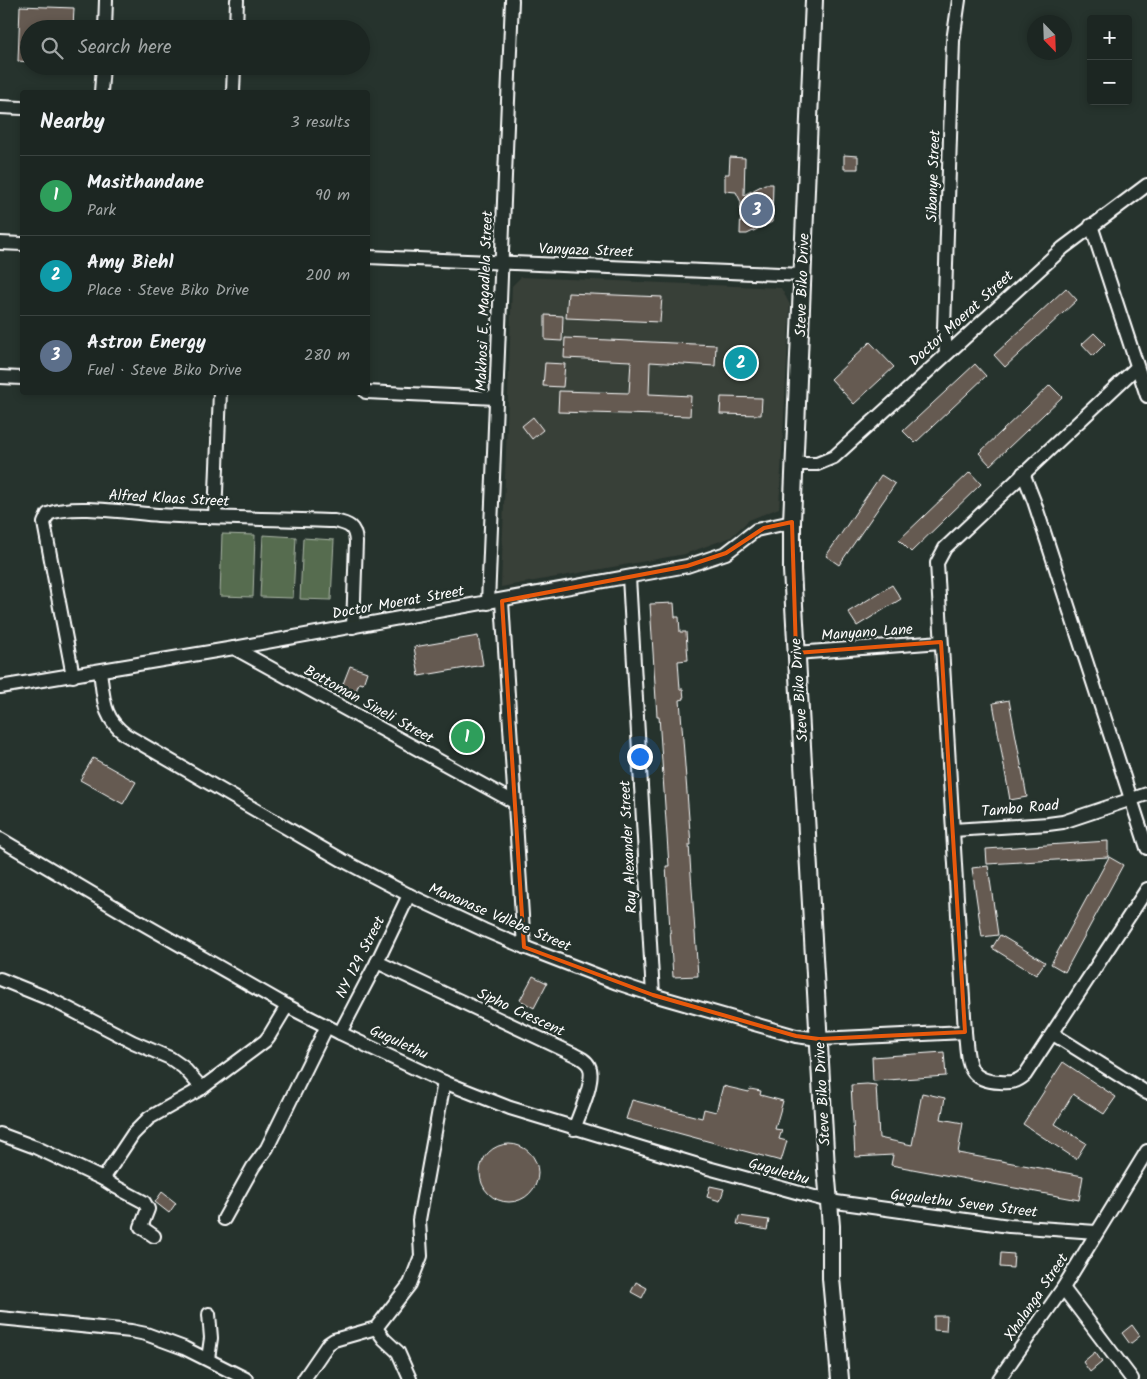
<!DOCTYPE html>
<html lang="en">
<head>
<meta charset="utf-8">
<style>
	:root { --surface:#1c2622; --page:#29322f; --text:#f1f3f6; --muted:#a0a5a5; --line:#3a4340; --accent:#1a73e8 }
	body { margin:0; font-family:Kalam,sans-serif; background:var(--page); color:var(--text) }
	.controls { position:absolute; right:15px; top:15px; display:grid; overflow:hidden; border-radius:5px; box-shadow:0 2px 8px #0003 }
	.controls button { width:45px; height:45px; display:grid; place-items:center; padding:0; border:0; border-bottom:1px solid var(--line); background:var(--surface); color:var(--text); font:25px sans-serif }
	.compass { position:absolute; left:1027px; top:15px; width:45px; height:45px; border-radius:50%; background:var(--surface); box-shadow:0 2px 8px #0003; rotate:157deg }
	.you { position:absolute; left:639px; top:756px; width:18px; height:18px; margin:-12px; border:4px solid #fff; border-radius:50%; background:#1a73e8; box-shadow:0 0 0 8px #1a73e833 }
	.badge { display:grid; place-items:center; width:32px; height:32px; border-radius:50%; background:var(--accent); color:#fff; font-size:16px; font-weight:700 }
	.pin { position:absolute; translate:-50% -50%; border:2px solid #fff; box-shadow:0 1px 5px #0006 }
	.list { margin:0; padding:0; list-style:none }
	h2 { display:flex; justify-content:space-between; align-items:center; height:65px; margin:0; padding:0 20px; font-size:21px }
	h2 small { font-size:16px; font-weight:400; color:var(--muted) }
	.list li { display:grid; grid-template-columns:32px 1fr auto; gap:15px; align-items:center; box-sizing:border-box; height:80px; padding:0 20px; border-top:1px solid var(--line) }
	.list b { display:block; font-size:19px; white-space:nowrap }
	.list p { margin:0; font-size:16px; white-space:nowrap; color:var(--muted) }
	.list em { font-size:16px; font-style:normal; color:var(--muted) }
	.icon { flex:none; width:28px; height:28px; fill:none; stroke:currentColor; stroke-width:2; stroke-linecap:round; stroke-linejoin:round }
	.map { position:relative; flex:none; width:1147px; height:1379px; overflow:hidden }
	.search { position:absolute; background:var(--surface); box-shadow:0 2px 8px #0003; left:20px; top:20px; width:350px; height:55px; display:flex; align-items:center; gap:12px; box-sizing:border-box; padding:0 18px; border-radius:28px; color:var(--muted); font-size:19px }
	.panel { position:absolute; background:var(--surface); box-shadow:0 2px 8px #0003; left:20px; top:90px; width:350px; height:305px; border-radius:5px }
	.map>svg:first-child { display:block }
	.built { fill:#393f38 }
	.green { fill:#576c4f; stroke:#abb6a7 }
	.building { fill:#655a51; stroke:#fff }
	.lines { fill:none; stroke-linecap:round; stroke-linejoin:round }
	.minor-casing { stroke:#fff; stroke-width:16 }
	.major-casing { stroke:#fff; stroke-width:20 }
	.minor { stroke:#26332d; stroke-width:12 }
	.major { stroke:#26332d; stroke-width:16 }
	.marked { fill:none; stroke:#e8590c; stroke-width:4; stroke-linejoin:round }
	.labels { text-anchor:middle; stroke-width:5; stroke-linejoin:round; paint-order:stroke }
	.street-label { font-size:15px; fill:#fff; stroke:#26332d }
</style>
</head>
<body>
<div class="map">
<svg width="1147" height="1379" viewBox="0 0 1147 1379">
	<rect width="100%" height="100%" fill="#26332d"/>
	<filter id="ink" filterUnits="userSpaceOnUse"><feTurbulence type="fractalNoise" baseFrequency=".02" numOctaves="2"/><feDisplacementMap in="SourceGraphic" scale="10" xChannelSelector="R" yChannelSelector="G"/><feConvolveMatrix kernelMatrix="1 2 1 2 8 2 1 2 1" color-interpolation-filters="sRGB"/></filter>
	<g filter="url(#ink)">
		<!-- built -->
		<polygon class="built" points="521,277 781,288 790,305 779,508 749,520 731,537 685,554 501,587 512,286"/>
		<!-- green -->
		<g class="green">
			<polygon points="222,534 255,535 253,597 220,596"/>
			<polygon points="263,535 296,537 293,598 260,597"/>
			<polygon points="303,538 334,540 331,600 300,599"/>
		</g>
		<!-- building -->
		<g class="building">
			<polygon points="20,6 74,8 73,28 43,26 43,29 29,29 29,62 18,61"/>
			<polygon points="844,155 858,156 858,169 844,169"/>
			<polygon points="730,157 745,158 744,195 765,184 773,184 772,222 747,234 740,234 741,202 736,192 725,191 725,174 729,174"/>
			<polygon points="1066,288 1077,300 1005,367 994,355"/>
			<polygon points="568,293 662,297 660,322 566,318"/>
			<polygon points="545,315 563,316 562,341 545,340"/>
			<polygon points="1094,333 1105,344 1093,356 1082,344"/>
			<polygon points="565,338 716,345 715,366 650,362 649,394 691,396 690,416 558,412 559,391 629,393 631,361 564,358"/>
			<polygon points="870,342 894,367 854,404 831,379"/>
			<polygon points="545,363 565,364 563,387 543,386"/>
			<polygon points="975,364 986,376 915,443 903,431"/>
			<polygon points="1050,385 1062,397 990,465 979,453"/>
			<polygon points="721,397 762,398 761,415 720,414"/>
			<polygon points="533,417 543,430 532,439 522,426"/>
			<polygon points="970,472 981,484 911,552 899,540"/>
			<polygon points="881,475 895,484 839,565 826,556"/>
			<polygon points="892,585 901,599 857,626 848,612"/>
			<polygon points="674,603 675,617 679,617 680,632 686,632 688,660 678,661 680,689 683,689 684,699 680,700 691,845 689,845 698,976 673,977 666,866 669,866 659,716 657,716 650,604"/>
			<polygon points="478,636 483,665 419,676 414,647"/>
			<polygon points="350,666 367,672 363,684 359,683 353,699 339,694"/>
			<polygon points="1009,700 1027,797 1010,800 993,703"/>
			<polygon points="93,758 136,782 123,804 80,780"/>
			<polygon points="1108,841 1108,857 987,864 986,849"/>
			<polygon points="1109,857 1123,865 1065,972 1051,964"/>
			<polygon points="988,866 998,935 982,937 972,868"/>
			<polygon points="1000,935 1045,962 1036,975 992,948"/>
			<polygon points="533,976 547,983 534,1008 520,1000"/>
			<polygon points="944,1052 946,1076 873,1081 872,1057"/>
			<polygon points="1063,1062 1116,1097 1104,1114 1073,1094 1055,1124 1086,1143 1076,1159 1023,1124"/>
			<polygon points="867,1084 876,1085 879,1138 912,1145 922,1093 945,1098 941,1119 963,1123 958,1153 1083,1176 1079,1200 891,1165 893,1155 855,1157 851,1085"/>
			<polygon points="723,1086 749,1092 750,1089 761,1091 760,1095 783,1101 775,1129 782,1130 779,1139 787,1141 781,1161 626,1119 632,1100 702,1118 704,1109 716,1112"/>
			<circle cx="509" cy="1173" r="29"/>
			<polygon points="710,1186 724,1189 720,1201 707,1197"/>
			<polygon points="162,1192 176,1203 169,1213 155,1202"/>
			<polygon points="739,1216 769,1220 767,1230 737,1224"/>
			<polygon points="1001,1253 1014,1254 1013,1268 1000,1267"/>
			<polygon points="636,1282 647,1288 642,1298 631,1292"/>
			<polygon points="934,1316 947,1316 946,1331 934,1330"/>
			<polygon points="1132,1325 1140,1336 1130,1344 1122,1333"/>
			<polygon points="1095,1352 1102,1362 1090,1372 1083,1362"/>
		</g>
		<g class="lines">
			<defs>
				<g id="minor">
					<polyline points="105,29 106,0"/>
					<polyline points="236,29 237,0"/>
					<polyline points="101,92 103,66"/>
					<polyline points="233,92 234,66"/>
					<polyline points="0,107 22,108"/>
					<polyline points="1091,225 1147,396"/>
					<polyline points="0,243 22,244"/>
					<polyline points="368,257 803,275"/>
					<polyline points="946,353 944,329 953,41 959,0"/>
					<path d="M1137,367L945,548L937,563L965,1032C968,1060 965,1081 1000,1082C1011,1083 1017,1082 1025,1075L1147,889"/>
					<polyline points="0,377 22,378"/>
					<polyline points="366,392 496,398"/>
					<polyline points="795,464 817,464 834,457 1063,248 1147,185"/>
					<polyline points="1023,473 1034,501 1147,848"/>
					<polyline points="215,517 220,392"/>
					<polyline points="629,577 653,995"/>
					<polyline points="502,601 524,947"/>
					<polyline points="488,603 512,0"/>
					<polyline points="234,648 514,802"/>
					<polyline points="796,653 941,642"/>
					<path d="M100,671C104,699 102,717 126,735L342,860L409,895L484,930L524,947L617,983L653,995L796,1036L819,1039L965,1032"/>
					<path d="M73,676L44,523L48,514C72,503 130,513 158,515C217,518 276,519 334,521C349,524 355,526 356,542L353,627"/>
					<polyline points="0,687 234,648 687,566 726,553 756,530 792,522"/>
					<polyline points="953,830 1048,824 1063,822 1147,794"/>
					<polyline points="0,839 133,918 287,1006 340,1033 444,1082 510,1108 708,1168 829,1201 1009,1226 1096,1232"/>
					<path d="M377,962L573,1054C579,1057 586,1060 589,1066C596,1079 579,1115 574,1129"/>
					<polyline points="0,979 52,1000 133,1042 170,1058 183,1067 202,1088"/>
					<polyline points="340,1033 377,962 409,895"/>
					<polyline points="1053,1034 1147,1093"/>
					<polyline points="0,1134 35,1147 103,1179 114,1186 144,1202 148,1209 141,1227 154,1236"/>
					<polyline points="103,1179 133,1134 149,1118 202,1088 265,1041 269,1036 287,1006"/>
					<polyline points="224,1219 253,1167 267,1148 327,1026"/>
					<polyline points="1063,1288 1132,1379"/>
					<polyline points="0,1318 131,1331 146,1334 184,1348 246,1379"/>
					<polyline points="376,1328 384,1339 398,1352 410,1379"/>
					<polyline points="208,1359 211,1338 209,1314"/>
					<polyline points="304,1379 328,1344 334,1340 376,1328 410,1284 421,1256 419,1220 444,1082"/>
					<polyline points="999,1379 1063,1288 1147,1151"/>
				</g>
				<polyline id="major" points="814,0 792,522 792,570 826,1168 831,1226 831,1278 840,1379"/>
			</defs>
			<!-- minor casing -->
			<use href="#minor" class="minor-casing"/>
			<!-- major casing -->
			<use href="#major" class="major-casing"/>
			<!-- minor -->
			<use href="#minor" class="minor"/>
			<!-- major -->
			<use href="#major" class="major"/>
		</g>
	</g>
	<!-- marked area -->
	<path class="marked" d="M792,522L796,653L941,642L965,1032L819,1039L796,1036L653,995L524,947L502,601L687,566L726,553L764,528Z"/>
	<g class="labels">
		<!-- street labels -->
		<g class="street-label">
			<text transform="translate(933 176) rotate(-88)" y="5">Sibanye Street</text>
			<text transform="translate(586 250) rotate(2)" y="5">Vanyaza Street</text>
			<text transform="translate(802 285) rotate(-88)" y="5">Steve Biko Drive</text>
			<text transform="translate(484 301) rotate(-88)" y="5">Makhosi E. Magadlela Street</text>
			<text transform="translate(961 318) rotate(-42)" y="5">Doctor Moerat Street</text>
			<text transform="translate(169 498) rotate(3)" y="5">Alfred Klaas Street</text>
			<text transform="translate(398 602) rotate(-10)" y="5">Doctor Moerat Street</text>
			<text transform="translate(867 632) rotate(-4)" y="5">Manyano Lane</text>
			<text transform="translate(799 690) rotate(-94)" y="5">Steve Biko Drive</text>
			<text transform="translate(369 704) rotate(29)" y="5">Bottoman Sineli Street</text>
			<text transform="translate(1020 808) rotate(-5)" y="5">Tambo Road</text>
			<text transform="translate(628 847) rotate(-93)" y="5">Ray Alexander Street</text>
			<text transform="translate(500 917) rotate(23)" y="5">Mananase Vdlebe Street</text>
			<text transform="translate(360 957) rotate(-63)" y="5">NY 129 Street</text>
			<text transform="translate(521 1012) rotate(25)" y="5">Sipho Crescent</text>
			<text transform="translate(399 1042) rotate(25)" y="5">Gugulethu</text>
			<text transform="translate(822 1094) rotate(-93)" y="5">Steve Biko Drive</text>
			<text transform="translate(779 1171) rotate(16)" y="5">Gugulethu</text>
			<text transform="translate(964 1203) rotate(7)" y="5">Gugulethu Seven Street</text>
			<text transform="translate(1036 1297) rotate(-56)" y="5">Xhalanga Street</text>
		</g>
	</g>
</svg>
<div class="controls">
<button>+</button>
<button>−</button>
</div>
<svg class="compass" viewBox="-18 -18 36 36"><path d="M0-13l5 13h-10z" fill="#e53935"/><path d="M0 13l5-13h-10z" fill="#a0a5a5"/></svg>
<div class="you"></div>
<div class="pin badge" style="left:467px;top:737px;background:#2e9e5b">1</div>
<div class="pin badge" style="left:741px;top:363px;background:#0f9aa8">2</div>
<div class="pin badge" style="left:757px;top:210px;background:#5c6f8a">3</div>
<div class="search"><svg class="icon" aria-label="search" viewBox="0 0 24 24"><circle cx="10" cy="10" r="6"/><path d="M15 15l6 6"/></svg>Search here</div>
<section class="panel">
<h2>Nearby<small>3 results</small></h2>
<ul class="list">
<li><span class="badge" style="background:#2e9e5b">1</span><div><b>Masithandane</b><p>Park</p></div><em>90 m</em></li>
<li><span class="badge" style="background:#0f9aa8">2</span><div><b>Amy Biehl</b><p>Place · Steve Biko Drive</p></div><em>200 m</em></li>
<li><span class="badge" style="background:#5c6f8a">3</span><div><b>Astron Energy</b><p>Fuel · Steve Biko Drive</p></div><em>280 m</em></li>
</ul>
</section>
</div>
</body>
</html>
